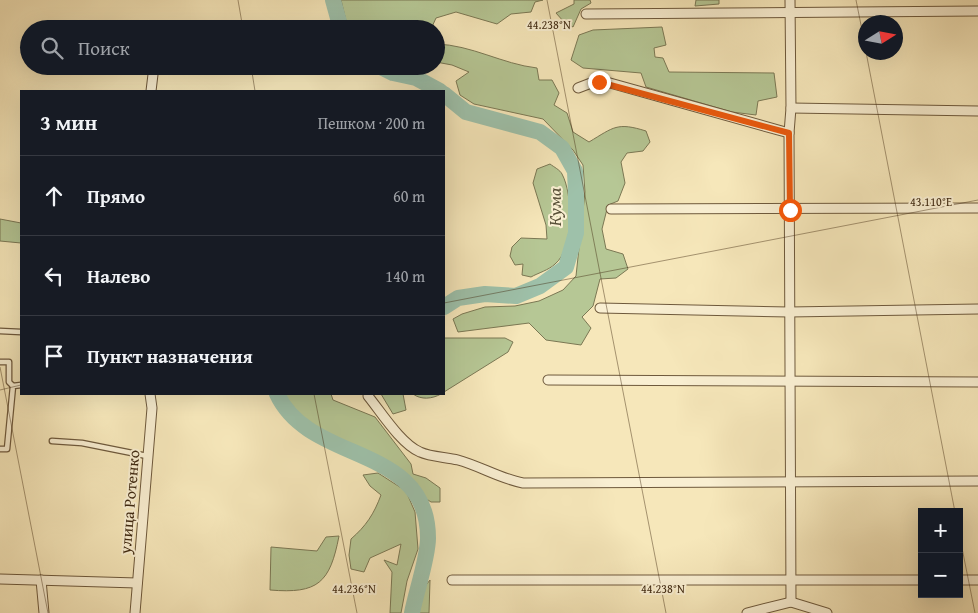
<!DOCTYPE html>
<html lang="ru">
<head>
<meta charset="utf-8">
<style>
	:root { --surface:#171b24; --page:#20242c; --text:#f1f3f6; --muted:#9ea1a6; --line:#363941 }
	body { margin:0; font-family:"Gentium Book Plus",serif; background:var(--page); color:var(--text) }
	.controls { position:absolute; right:15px; bottom:15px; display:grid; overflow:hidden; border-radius:0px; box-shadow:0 5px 20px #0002 }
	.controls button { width:45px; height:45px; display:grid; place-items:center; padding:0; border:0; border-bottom:1px solid var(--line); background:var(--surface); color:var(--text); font:25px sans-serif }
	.compass { position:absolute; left:858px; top:15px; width:45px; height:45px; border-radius:50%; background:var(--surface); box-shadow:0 5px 20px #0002; rotate:79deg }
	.stop { position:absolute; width:15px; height:15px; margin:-11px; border:4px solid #ea580c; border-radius:50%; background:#fff }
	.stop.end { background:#ea580c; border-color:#fff; box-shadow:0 1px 5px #0008 }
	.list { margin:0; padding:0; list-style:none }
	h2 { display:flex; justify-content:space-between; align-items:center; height:65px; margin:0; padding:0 20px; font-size:21px }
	h2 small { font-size:16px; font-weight:400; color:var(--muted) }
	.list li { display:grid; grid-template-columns:32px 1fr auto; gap:15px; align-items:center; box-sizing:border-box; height:80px; padding:0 20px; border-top:1px solid var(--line) }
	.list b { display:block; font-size:19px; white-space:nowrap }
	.list em { font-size:16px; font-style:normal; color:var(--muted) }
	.icon { flex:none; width:28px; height:28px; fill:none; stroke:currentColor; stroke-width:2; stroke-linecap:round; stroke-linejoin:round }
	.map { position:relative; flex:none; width:978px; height:613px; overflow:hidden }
	.search { position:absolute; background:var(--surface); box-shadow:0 5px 20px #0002; left:20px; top:20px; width:425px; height:55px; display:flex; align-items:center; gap:12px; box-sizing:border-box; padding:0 18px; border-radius:28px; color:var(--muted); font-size:19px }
	.panel { position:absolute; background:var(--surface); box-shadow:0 5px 20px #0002; left:20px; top:90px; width:425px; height:305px; border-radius:0px }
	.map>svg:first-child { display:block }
	.green { fill:#b6c795; stroke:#7b7854 }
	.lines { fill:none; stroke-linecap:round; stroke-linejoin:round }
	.river { stroke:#9ec1aa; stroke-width:16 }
	.lane-casing { stroke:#6e593c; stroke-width:7 }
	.street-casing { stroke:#6e593c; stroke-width:11 }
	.lane { stroke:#f9efd2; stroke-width:4.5 }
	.street { stroke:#f9efd2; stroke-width:9 }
	.route { stroke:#ea580c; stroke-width:6 }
	.ticks { fill:none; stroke:#402a12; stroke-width:1; stroke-opacity:0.45 }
	.labels { text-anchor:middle; stroke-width:4; stroke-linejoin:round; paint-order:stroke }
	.street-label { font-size:16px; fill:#402a12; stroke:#f9efd2 }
	.water-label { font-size:18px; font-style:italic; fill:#585038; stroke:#f9efd2 }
	.ticks-label { font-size:12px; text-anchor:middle; fill:#402a12; stroke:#f9efd2; stroke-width:4; stroke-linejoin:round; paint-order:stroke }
</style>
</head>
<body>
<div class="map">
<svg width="978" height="613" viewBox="0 0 978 613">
	<rect width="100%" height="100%" fill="#f6e7ba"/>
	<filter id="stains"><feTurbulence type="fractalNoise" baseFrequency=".004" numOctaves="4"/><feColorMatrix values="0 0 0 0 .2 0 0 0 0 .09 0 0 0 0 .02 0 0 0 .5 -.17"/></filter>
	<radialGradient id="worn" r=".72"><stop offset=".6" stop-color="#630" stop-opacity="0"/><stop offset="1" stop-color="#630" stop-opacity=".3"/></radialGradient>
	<!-- green -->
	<g class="green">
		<polygon points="341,0 543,0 535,2 531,12 511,14 497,24 456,12 436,18 431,29 348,29"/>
		<polygon points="574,0 590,0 591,3 581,9 573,27 564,22 556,13 574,4"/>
		<polygon points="696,0 719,0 719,4 695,6"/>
		<polygon points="662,27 666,45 654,48 655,57 663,58 669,72 774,73 777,97 758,101 756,115 732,112 646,87 641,73 583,68 571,60 579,35 593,30"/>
		<path d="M436,44C472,45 502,64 537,68L539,80H552L559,93L554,105L567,113L573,132L589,142C614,127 617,122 646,131L650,142L643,151L627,153L621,162L625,183L618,201L608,205L602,229L606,249L623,254L628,269L616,278L600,279L593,306L582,317L591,328L581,345L546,340L529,323L458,332L453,319L462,314L485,307L515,306L539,301L563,290L576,276L585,192L583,165L573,150L543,119L474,104L460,95L456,81L469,72L452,65L436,62Z"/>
		<path d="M550,164C554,167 560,170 562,174C573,194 574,249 555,264C549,270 538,273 531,277L522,275L523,264L515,265L510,256L512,247L521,238L547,239L546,225L533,183L537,169Z"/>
		<polygon points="0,219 21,223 21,243 0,241"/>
		<polygon points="444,338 505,338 513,342 508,352 444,392"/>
		<polygon points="283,394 331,394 333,400 375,417 411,464 413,474 426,478 440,488 440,502 431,502 422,496 408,476 386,463 324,436 289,409"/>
		<polygon points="381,394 403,394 406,410 393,414"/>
		<path d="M413,394H441C432,399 421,400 413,394Z"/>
		<path d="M378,473L406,491L415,512L418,549L407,581L401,613H390L392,572L384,560L397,565L401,544L370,558L364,572L351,569L349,555L351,539C366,526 374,514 381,495L370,486L363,475Z"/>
		<path d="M339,536C330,583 318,594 270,590L271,547L317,551L326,537Z"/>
		<polygon points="430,580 429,613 417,613 419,594"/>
	</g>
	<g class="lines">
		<!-- river -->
		<g class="river">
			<polyline points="333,0 341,29"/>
			<polyline points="379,66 393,73 416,78 440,91"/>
			<polyline points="444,94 466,112 540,132 562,148 575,171 576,195 576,233 566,267 540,286 516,296 485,294 458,298 444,307"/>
			<path d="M277,394C310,465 428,443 428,538C428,558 416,592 412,613"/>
		</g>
		<defs>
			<g id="lane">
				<polyline points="0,331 21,332"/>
				<polyline points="0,362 9,362 9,382 13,386"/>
				<polyline points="52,441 82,443 147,456"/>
				<polyline points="0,449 7,449 13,386 21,385"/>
			</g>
			<g id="street">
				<polyline points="790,0 791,108 789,133 791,602"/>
				<polyline points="586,14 978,11"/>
				<polyline points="578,88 591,83 610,83 789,133"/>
				<polyline points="151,91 154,66"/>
				<polyline points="791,108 978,111"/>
				<polyline points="611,209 978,208"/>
				<polyline points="600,308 789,312 978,309"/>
				<polyline points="548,380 978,382"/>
				<path d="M368,396C381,412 401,444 420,452C431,457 446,457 458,460C480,466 501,479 523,483L978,481"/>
				<polyline points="0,579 137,583"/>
				<polyline points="41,580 44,613"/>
				<polyline points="452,580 922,580"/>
				<polyline points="959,580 978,580"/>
				<polyline points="135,613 152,408 150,394"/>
				<polyline points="747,613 791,602 827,613"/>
			</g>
		</defs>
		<!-- lane casing -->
		<use href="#lane" class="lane-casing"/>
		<!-- street casing -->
		<use href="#street" class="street-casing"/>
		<!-- lane -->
		<use href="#lane" class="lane"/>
		<!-- street -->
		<use href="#street" class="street"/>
	</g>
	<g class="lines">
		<!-- route -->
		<polyline class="route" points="599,82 789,133 790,210"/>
	</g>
	<!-- ticks -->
	<path class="ticks" d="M238,0L243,29M547,0L666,613M856,0L866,50M866,52L955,512M251,66L255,91M444,303L978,200M0,367L48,613M0,390L21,385M314,394L357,613M959,533L975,613"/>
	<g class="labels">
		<!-- street labels -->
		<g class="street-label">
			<text transform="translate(129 502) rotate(-85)" y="6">улица Ротенко</text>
		</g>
		<!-- water labels -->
		<g class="water-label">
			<text transform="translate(555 207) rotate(-90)" y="6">Кума</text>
		</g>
	</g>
	<g class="ticks-label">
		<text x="549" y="29">44.238°N</text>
		<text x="931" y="206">43.110°E</text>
		<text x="354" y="593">44.236°N</text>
		<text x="663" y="593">44.238°N</text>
	</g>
	<rect width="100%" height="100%" filter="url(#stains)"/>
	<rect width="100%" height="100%" fill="url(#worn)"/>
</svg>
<div class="controls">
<button>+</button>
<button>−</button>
</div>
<svg class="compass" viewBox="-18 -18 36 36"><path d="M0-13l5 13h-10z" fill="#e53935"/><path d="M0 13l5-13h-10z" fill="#9ea1a6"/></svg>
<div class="stop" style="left:790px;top:210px"></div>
<div class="stop end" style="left:599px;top:82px"></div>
<div class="search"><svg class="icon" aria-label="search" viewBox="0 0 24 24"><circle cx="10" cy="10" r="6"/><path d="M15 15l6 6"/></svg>Поиск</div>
<section class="panel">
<h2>3 мин<small>Пешком · 200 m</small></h2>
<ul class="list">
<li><svg class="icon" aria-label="ahead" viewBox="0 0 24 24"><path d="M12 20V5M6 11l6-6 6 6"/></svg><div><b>Прямо</b></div><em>60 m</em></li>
<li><svg class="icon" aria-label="left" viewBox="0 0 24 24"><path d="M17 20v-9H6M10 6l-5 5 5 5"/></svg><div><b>Налево</b></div><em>140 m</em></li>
<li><svg class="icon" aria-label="arrive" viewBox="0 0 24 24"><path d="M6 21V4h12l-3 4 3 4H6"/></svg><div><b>Пункт назначения</b></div></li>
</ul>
</section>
</div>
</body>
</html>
